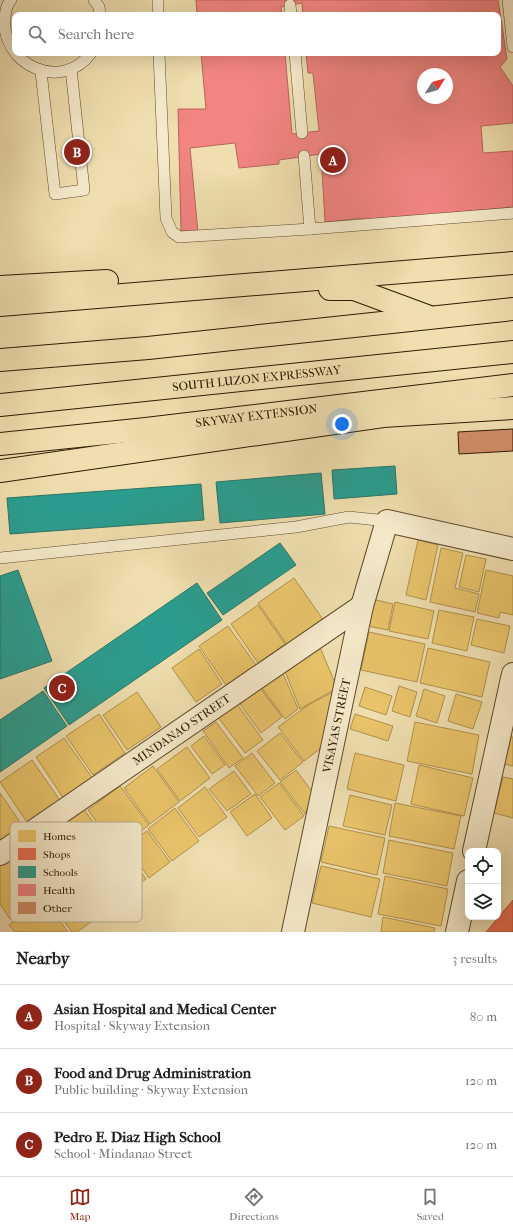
<!DOCTYPE html>
<html lang="en">
<head>
<meta charset="utf-8">
<style>
	:root { --surface:#fff; --page:#f2f2f2; --text:#202124; --muted:#757577; --line:#e0e0e0; --accent:#8f2418 }
	body { margin:0; font-family:"IM FELL French Canon",serif; background:var(--page); color:var(--text) }
	.controls { position:absolute; right:12px; bottom:12px; display:grid; overflow:hidden; border-radius:8px; box-shadow:0 4px 16px #0002 }
	.controls button { width:36px; height:36px; display:grid; place-items:center; padding:0; border:0; border-bottom:1px solid var(--line); background:var(--surface); color:var(--text); font:20px sans-serif }
	.compass { position:absolute; left:417px; top:68px; width:36px; height:36px; border-radius:50%; background:var(--surface); box-shadow:0 4px 16px #0002; rotate:53deg }
	.you { position:absolute; left:342px; top:424px; width:14px; height:14px; margin:-10px; border:3px solid #fff; border-radius:50%; background:#1a73e8; box-shadow:0 0 0 6px #1a73e833 }
	.badge { display:grid; place-items:center; width:26px; height:26px; border-radius:50%; background:var(--accent); color:#fff; font-size:13px; font-weight:700 }
	.pin { position:absolute; translate:-50% -50%; border:2px solid #fff; box-shadow:0 1px 4px #0006 }
	.list { margin:0; padding:0; list-style:none }
	h2 { display:flex; justify-content:space-between; align-items:center; height:52px; margin:0; padding:0 16px; font-size:17px }
	h2 small { font-size:13px; font-weight:400; color:var(--muted) }
	.list li { display:grid; grid-template-columns:26px 1fr auto; gap:12px; align-items:center; box-sizing:border-box; height:64px; padding:0 16px; border-top:1px solid var(--line) }
	.list b { display:block; font-size:15px; white-space:nowrap }
	.list p { margin:0; font-size:13px; white-space:nowrap; color:var(--muted) }
	.list em { font-size:13px; font-style:normal; color:var(--muted) }
	.icon { flex:none; width:22px; height:22px; fill:none; stroke:currentColor; stroke-width:2; stroke-linecap:round; stroke-linejoin:round }
	.map { position:relative; flex:none; width:513px; height:932px; overflow:hidden }
	.search { position:absolute; background:var(--surface); box-shadow:0 4px 16px #0002; left:12px; right:12px; top:12px; height:44px; display:flex; align-items:center; gap:10px; box-sizing:border-box; padding:0 14px; border-radius:8px; color:var(--muted); font-size:15px }
	.sheet { height:244px; background:var(--surface) }
	nav { display:flex; justify-content:space-around; align-items:center; box-sizing:border-box; height:56px; border-top:1px solid var(--line); background:var(--surface); font-size:11px; color:var(--muted) }
	nav a { display:grid; justify-items:center; gap:2px }
	nav .on { color:var(--accent) }
	.map>svg:first-child { display:block }
	.homes { fill:#e9c46a; stroke:#b1914b }
	.shops { fill:#e76f51; stroke:#b05639 }
	.schools { fill:#2a9d8f; stroke:#2c7665 }
	.health { fill:#f28482; stroke:#b8645c; fill-rule:evenodd }
	.building { fill:#d18d69; stroke:#2f1a02 }
	.lines { fill:none; stroke-linecap:round; stroke-linejoin:round }
	.lane-casing { stroke:#5f4b2d; stroke-width:12 }
	.street-casing { stroke:#5f4b2d; stroke-width:24 }
	.highway-casing { stroke:#2f1a02; stroke-width:24 }
	.lane { stroke:#f5eacb; stroke-width:11 }
	.street { stroke:#f5eacb; stroke-width:22 }
	.highway { stroke:#efdeaf; stroke-width:22 }
	.labels { text-anchor:middle; stroke-width:4; stroke-linejoin:round; paint-order:stroke }
	.street-label { font-size:12px; fill:#2f1a02; stroke:#f5eacb }
	.key { fill:#f5eacb; stroke:#baac8f; stroke-width:1 }
	.key-label { font-size:11px; fill:#2f1a02 }
</style>
</head>
<body>
<div class="map">
<svg width="513" height="932" viewBox="0 0 513 932">
	<rect width="100%" height="100%" fill="#efdeaf"/>
	<filter id="stains"><feTurbulence type="fractalNoise" baseFrequency=".005" numOctaves="4"/><feColorMatrix values="0 0 0 0 .2 0 0 0 0 .09 0 0 0 0 .02 0 0 0 .5 -.17"/></filter>
	<radialGradient id="worn" r=".72"><stop offset=".6" stop-color="#630" stop-opacity="0"/><stop offset="1" stop-color="#630" stop-opacity=".3"/></radialGradient>
	<!-- homes -->
	<g class="homes">
		<polygon points="418,540 438,545 426,600 406,595"/>
		<polygon points="441,548 463,553 455,588 479,594 475,612 430,602"/>
		<polygon points="466,555 486,559 479,592 459,587"/>
		<polygon points="486,570 513,576 513,615 500,612 499,618 477,613"/>
		<polygon points="294,578 324,621 288,646 258,603"/>
		<polygon points="368,598 393,604 388,630 362,625"/>
		<polygon points="395,602 434,611 428,639 389,631"/>
		<polygon points="258,605 285,644 258,663 231,624"/>
		<polygon points="439,610 474,617 467,651 432,643"/>
		<polygon points="477,619 510,626 504,653 471,645"/>
		<polygon points="228,626 256,665 226,685 199,646"/>
		<polygon points="369,632 425,644 417,682 361,670"/>
		<polygon points="320,647 337,688 300,709 285,671"/>
		<polygon points="428,648 490,662 482,697 420,683"/>
		<polygon points="199,649 222,684 196,702 172,668"/>
		<polygon points="282,671 298,709 285,719 261,687"/>
		<polygon points="399,686 417,692 410,717 392,711"/>
		<polygon points="365,687 392,696 386,715 359,706"/>
		<polygon points="261,689 282,717 261,733 240,704"/>
		<polygon points="424,689 445,696 437,723 416,716"/>
		<polygon points="137,692 161,727 127,750 103,715"/>
		<polygon points="333,692 325,745 304,761 278,727 308,705"/>
		<polygon points="456,694 482,702 473,729 448,721"/>
		<polygon points="237,704 263,740 245,753 218,717"/>
		<polygon points="99,714 125,753 93,775 66,736"/>
		<polygon points="355,714 393,726 388,741 350,729"/>
		<polygon points="216,722 243,758 229,768 203,731"/>
		<polygon points="415,722 479,735 472,774 407,761"/>
		<polygon points="280,733 303,762 280,780 257,751"/>
		<polygon points="204,736 225,765 212,774 191,746"/>
		<polygon points="511,737 513,737 513,766 504,764"/>
		<polygon points="64,738 93,779 64,799 36,757"/>
		<polygon points="187,747 210,778 180,801 157,769"/>
		<polygon points="252,753 275,783 258,796 235,766"/>
		<polygon points="355,753 404,765 396,801 347,789"/>
		<polygon points="32,760 61,802 29,825 0,782"/>
		<polygon points="419,765 473,778 464,816 411,804"/>
		<polygon points="153,766 179,802 150,824 124,788"/>
		<polygon points="296,770 313,793 305,814 280,782"/>
		<polygon points="234,771 251,794 227,811 209,789"/>
		<polygon points="503,777 513,779 513,818 494,813"/>
		<polygon points="279,783 304,816 285,830 260,797"/>
		<polygon points="120,786 149,825 116,849 88,810"/>
		<polygon points="205,787 227,817 199,837 178,808"/>
		<polygon points="0,793 24,828 0,845"/>
		<polygon points="255,794 272,818 247,836 230,812"/>
		<polygon points="350,795 392,805 385,835 343,826"/>
		<polygon points="395,803 461,816 454,849 389,836"/>
		<polygon points="83,808 112,849 81,871 52,829"/>
		<polygon points="175,808 199,841 172,861 148,829"/>
		<polygon points="329,826 385,838 377,875 321,862"/>
		<polygon points="147,831 170,862 149,878 126,846"/>
		<polygon points="389,840 453,853 447,886 383,873"/>
		<polygon points="123,847 146,879 99,914 76,882"/>
		<polygon points="18,853 46,893 10,919 0,904 0,865"/>
		<polygon points="321,866 380,879 371,917 312,903"/>
		<polygon points="385,876 448,889 441,926 378,914"/>
		<polygon points="71,878 99,916 77,932 72,932 46,896"/>
		<polygon points="44,899 68,932 15,932 9,925"/>
		<polygon points="383,917 435,928 434,932 381,932"/>
	</g>
	<!-- shops -->
	<polygon class="shops" points="513,900 513,932 486,932"/>
	<!-- schools -->
	<g class="schools">
		<polygon points="395,466 397,494 334,499 332,470"/>
		<polygon points="321,473 325,514 220,523 216,482"/>
		<polygon points="201,484 204,520 10,534 7,498"/>
		<polygon points="280,543 296,565 223,615 207,593"/>
		<polygon points="18,570 52,661 0,679 0,576"/>
		<polygon points="197,583 222,620 69,725 44,688"/>
		<polygon points="43,691 67,726 0,772 0,720"/>
	</g>
	<!-- health -->
	<path class="health" d="M196,0H498L507,59L500,67L513,86V123L481,126L483,153L513,151V207L364,221V218L325,222L321,154L279,160V164L239,168L235,143L190,148L198,232L181,231L178,109H206L201,53H285L292,134L319,131L313,73H308L306,53H498V15H303L302,3L281,7L282,15H197ZM423,74H447V98H423Z"/>
	<!-- building -->
	<polygon class="building" points="513,429 513,451 459,454 458,432"/>
	<g class="lines">
		<defs>
			<g id="lane">
				<path d="M11,0C6,6 6,10 5,17C0,65 62,93 91,53"/>
				<polyline points="94,0 99,7 100,15"/>
				<polyline points="158,0 158,15"/>
				<polyline points="508,0 513,47"/>
				<polyline points="290,5 291,15"/>
				<polyline points="159,53 166,218 172,232 179,237 310,229 513,213"/>
				<polyline points="295,53 302,133"/>
				<polyline points="41,72 55,194 84,190 71,69"/>
				<polyline points="304,156 310,229"/>
				<polyline points="0,558 296,527 349,517 387,521"/>
			</g>
			<g id="street">
				<polyline points="474,851 513,674"/>
				<path id="s1" d="M0,854L362,606"/>
				<path id="s2" d="M293,932L362,606L387,521L513,549"/>
				<polyline points="457,932 468,881"/>
			</g>
			<g id="highway">
				<polyline points="0,287 107,281"/>
				<polyline points="330,289 354,289 427,316"/>
				<polyline points="0,305 513,263"/>
				<polyline points="0,360 148,348 513,309"/>
				<path id="s3" d="M0,405L513,352"/>
				<path id="s4" d="M0,444L146,429L513,385"/>
				<polyline points="0,471 383,416 513,408"/>
			</g>
		</defs>
		<!-- lane casing -->
		<use href="#lane" class="lane-casing"/>
		<!-- street casing -->
		<use href="#street" class="street-casing"/>
		<!-- highway casing -->
		<use href="#highway" class="highway-casing"/>
		<!-- lane -->
		<use href="#lane" class="lane"/>
		<!-- street -->
		<use href="#street" class="street"/>
		<!-- highway -->
		<use href="#highway" class="highway"/>
	</g>
	<g class="labels">
		<!-- street labels -->
		<g class="street-label">
			<text dy="4" stroke="none"><textPath href="#s3" startOffset="258">SOUTH LUZON EXPRESSWAY</textPath></text>
			<text dy="4" stroke="none"><textPath href="#s4" startOffset="258">SKYWAY EXTENSION</textPath></text>
			<text dy="4" stroke="none"><textPath href="#s2" startOffset="211">VISAYAS STREET</textPath></text>
			<text dy="4" stroke="none"><textPath href="#s1" startOffset="220">MINDANAO STREET</textPath></text>
		</g>
	</g>
	<!-- legend -->
	<rect x="10" y="822" width="132" height="100" rx="6" class="key"/>
	<rect x="18" y="830" width="18" height="12" fill="#e9c46a"/>
	<rect x="18" y="848" width="18" height="12" fill="#e76f51"/>
	<rect x="18" y="866" width="18" height="12" fill="#2a9d8f"/>
	<rect x="18" y="884" width="18" height="12" fill="#f28482"/>
	<rect x="18" y="902" width="18" height="12" fill="#d18d69"/>
	<g class="key-label">
		<text x="43" y="840">Homes</text>
		<text x="43" y="858">Shops</text>
		<text x="43" y="876">Schools</text>
		<text x="43" y="894">Health</text>
		<text x="43" y="912">Other</text>
	</g>
	<rect width="100%" height="100%" filter="url(#stains)"/>
	<rect width="100%" height="100%" fill="url(#worn)"/>
</svg>
<div class="controls">
<button><svg class="icon" aria-label="locate" viewBox="0 0 24 24"><circle cx="12" cy="12" r="6"/><path d="M12 2v4M12 18v4M2 12h4M18 12h4"/></svg></button>
<button><svg class="icon" aria-label="layers" viewBox="0 0 24 24"><path d="M12 4l9 5-9 5-9-5zM3 14l9 5 9-5"/></svg></button>
</div>
<svg class="compass" viewBox="-18 -18 36 36"><path d="M0-13l5 13h-10z" fill="#e53935"/><path d="M0 13l5-13h-10z" fill="#757577"/></svg>
<div class="you"></div>
<div class="pin badge" style="left:333px;top:160px">A</div>
<div class="pin badge" style="left:77px;top:152px">B</div>
<div class="pin badge" style="left:62px;top:688px">C</div>
<div class="search"><svg class="icon" aria-label="search" viewBox="0 0 24 24"><circle cx="10" cy="10" r="6"/><path d="M15 15l6 6"/></svg>Search here</div>
</div>
<section class="sheet">
<h2>Nearby<small>3 results</small></h2>
<ul class="list">
<li><span class="badge">A</span><div><b>Asian Hospital and Medical Center</b><p>Hospital · Skyway Extension</p></div><em>80 m</em></li>
<li><span class="badge">B</span><div><b>Food and Drug Administration</b><p>Public building · Skyway Extension</p></div><em>120 m</em></li>
<li><span class="badge">C</span><div><b>Pedro E. Diaz High School</b><p>School · Mindanao Street</p></div><em>120 m</em></li>
</ul>
</section>
<nav>
<a class="on"><svg class="icon" aria-label="map" viewBox="0 0 24 24"><path d="M3 6l6-2 6 2 6-2v14l-6 2-6-2-6 2zM9 4v14M15 6v14"/></svg>Map</a>
<a><svg class="icon" aria-label="directions" viewBox="0 0 24 24"><path d="M12 3l9 9-9 9-9-9zM9 14v-3h6M13 9l2 2-2 2"/></svg>Directions</a>
<a><svg class="icon" aria-label="saved" viewBox="0 0 24 24"><path d="M7 4h10v16l-5-4-5 4z"/></svg>Saved</a>
</nav>
</body>
</html>
